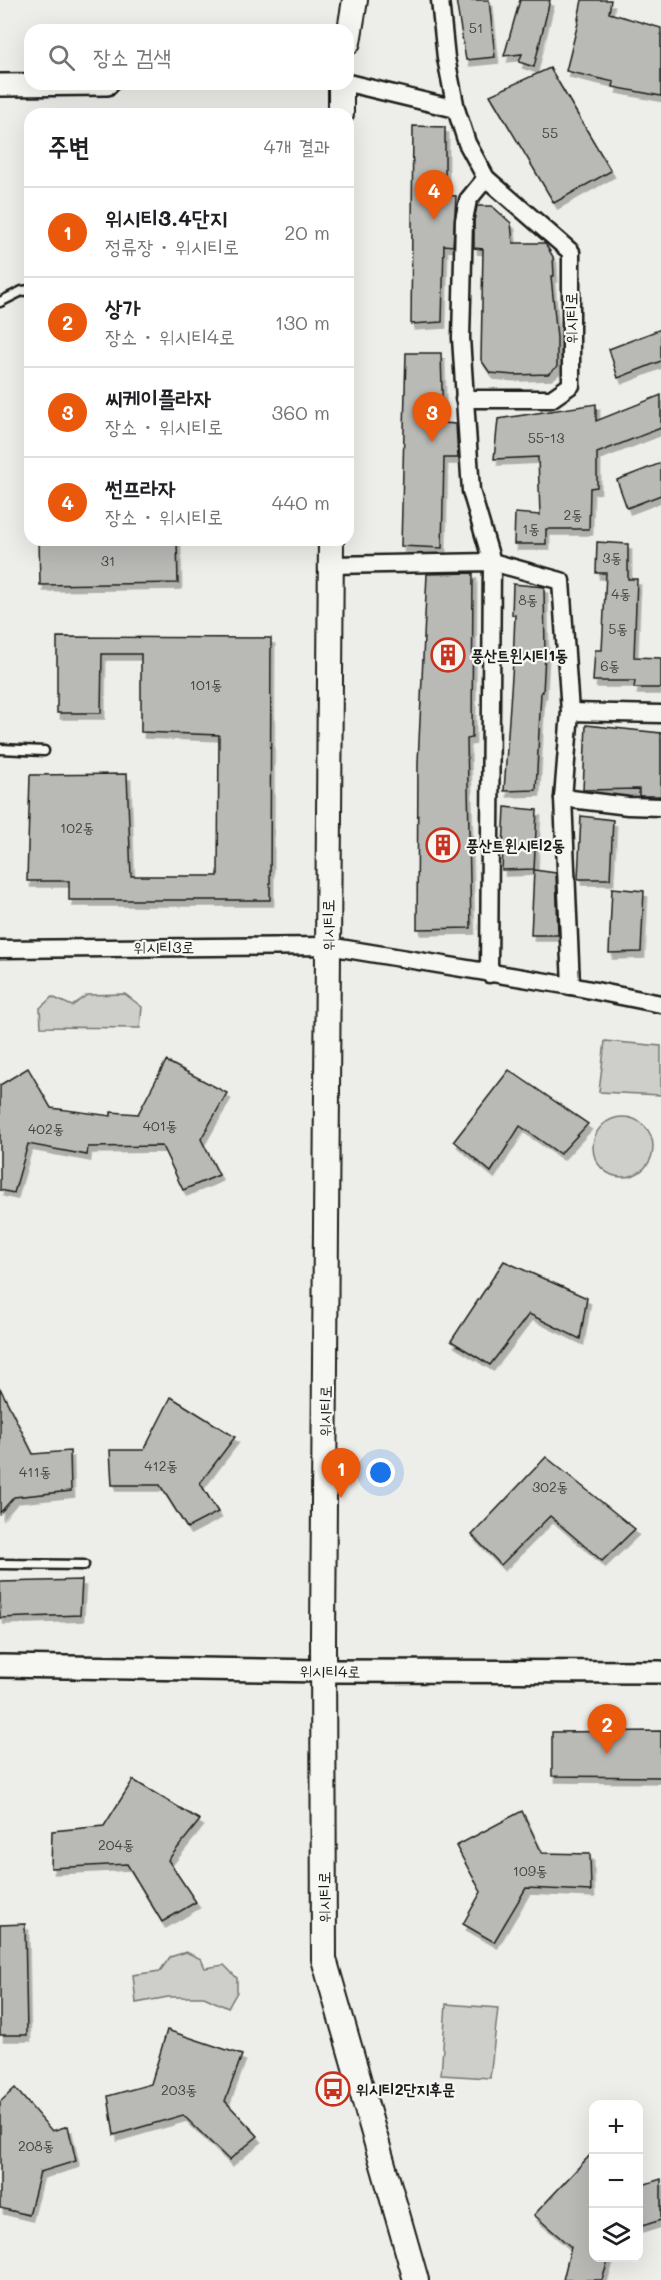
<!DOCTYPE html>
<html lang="ko">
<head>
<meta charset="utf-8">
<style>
	:root { --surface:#fff; --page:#f2f2f2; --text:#202124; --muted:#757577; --line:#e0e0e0; --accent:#ea580c }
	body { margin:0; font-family:Mali,"Poor Story",sans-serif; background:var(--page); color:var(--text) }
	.controls { position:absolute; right:18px; bottom:18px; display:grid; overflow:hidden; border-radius:12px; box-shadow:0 6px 24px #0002 }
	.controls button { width:54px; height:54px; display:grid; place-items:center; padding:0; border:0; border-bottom:2px solid var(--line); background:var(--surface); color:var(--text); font:30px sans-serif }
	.you { position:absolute; left:381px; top:1473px; width:21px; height:21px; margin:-15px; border:4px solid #fff; border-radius:50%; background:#1a73e8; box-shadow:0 0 0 9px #1a73e833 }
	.badge { display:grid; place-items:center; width:39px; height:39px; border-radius:50%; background:var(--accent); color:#fff; font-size:20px; font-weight:700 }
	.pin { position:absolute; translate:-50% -50px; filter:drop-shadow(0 2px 3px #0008) }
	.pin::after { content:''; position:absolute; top:32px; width:21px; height:18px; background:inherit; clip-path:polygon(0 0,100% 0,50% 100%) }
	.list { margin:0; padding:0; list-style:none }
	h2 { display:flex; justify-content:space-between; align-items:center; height:78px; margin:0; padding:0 24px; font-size:26px }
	h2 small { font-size:20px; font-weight:400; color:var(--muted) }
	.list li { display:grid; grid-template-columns:39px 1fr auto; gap:18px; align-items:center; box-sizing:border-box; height:90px; padding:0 24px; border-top:2px solid var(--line) }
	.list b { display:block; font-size:22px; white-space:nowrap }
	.list p { margin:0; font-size:20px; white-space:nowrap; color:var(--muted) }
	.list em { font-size:20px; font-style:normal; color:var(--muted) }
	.icon { flex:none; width:33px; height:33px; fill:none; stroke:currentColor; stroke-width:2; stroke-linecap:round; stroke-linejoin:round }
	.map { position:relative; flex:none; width:661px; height:2280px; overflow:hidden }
	.search { position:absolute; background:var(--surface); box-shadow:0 6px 24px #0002; left:24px; top:24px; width:330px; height:66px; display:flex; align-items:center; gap:15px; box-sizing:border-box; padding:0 21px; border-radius:18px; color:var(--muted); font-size:22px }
	.panel { position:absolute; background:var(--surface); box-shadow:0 6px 24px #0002; left:24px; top:108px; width:330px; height:438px; border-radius:18px }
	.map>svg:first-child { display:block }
	.green { fill:#cececb; stroke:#757574; stroke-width:1.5 }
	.building { fill:#b9b9b6; stroke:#1c1c1c; stroke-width:1.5; filter:url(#shadow) }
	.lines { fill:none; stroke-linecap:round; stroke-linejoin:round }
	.service-casing { stroke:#1c1c1c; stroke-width:13 }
	.minor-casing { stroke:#1c1c1c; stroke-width:21 }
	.tertiary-casing { stroke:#1c1c1c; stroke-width:26 }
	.secondary-casing { stroke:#1c1c1c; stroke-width:28 }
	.service { stroke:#f6f6f2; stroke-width:8 }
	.minor { stroke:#f6f6f2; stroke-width:16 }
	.tertiary { stroke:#f6f6f2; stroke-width:21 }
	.secondary { stroke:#f6f6f2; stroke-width:24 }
	.labels { text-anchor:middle; stroke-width:4.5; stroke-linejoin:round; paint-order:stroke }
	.number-label { font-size:14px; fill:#434342 }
	.street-label { font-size:16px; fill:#1c1c1c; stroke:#f6f6f2 }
	.poi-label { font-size:16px; font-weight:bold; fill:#1c1c1c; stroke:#f6f6f2; text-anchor:start }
</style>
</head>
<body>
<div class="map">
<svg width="661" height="2280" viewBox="0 0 661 2280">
	<defs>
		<filter id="shadow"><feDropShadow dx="3.5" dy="6" stdDeviation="0" flood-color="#0004"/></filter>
	</defs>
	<rect width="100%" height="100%" fill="#edede9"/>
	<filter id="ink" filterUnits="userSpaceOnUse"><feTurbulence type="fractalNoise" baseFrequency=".0167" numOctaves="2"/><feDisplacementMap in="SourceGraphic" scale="12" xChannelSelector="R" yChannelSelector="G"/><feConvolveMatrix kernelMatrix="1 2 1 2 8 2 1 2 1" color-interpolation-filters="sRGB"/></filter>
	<g filter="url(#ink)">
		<!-- green -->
		<g class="green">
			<polygon points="125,994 142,1007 140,1028 41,1027 40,1008 52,997 72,1006 87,995"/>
			<polygon points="605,1041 661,1046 661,1095 599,1092"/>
			<circle cx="623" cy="1147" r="30"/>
			<polygon points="186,1952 201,1959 205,1968 224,1965 237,1978 237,1992 228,2008 204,1997 168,1997 136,2003 133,1975 160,1971 170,1957"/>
			<polygon points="446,2004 498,2008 490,2078 441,2075"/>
		</g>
		<!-- building -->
		<g class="building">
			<polygon points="456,0 489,0 495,57 466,60"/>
			<polygon points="520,0 550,0 534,67 519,62 522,54 504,56"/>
			<polygon points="582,0 611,0 609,13 661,28 661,96 613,87 614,82 566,71 579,19 578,19"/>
			<polygon points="550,68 611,171 554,203 490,95"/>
			<polygon points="413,126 445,127 445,195 456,196 453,246 444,245 442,322 411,324"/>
			<polygon points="477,206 492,206 511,223 513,243 545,243 553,257 554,276 551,276 557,338 557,367 548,374 514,375 490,373 481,360 483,249 474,248 474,221"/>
			<polygon points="661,329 661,361 618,378 609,349"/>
			<polygon points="406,353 441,353 443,423 456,424 458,458 444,458 442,548 401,546"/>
			<polygon points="661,395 661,428 597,453 597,487 590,488 589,529 546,529 546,544 514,544 515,513 540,515 538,457 494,459 498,419 596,404 596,421"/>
			<polygon points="661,463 661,495 627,508 617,480"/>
			<polygon points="39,540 177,540 178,583 40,585"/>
			<polygon points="597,542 628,544 628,579 637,579 634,657 661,658 661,688 634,688 635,681 593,681 595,650 602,650 606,573 596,573"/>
			<polygon points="473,573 472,738 467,739 471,928 417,929 418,762 427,574"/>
			<polygon points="513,584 544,587 545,654 543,692 541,692 536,790 504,791 513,662 515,615 512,615"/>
			<polygon points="57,637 271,638 270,900 69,900 69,881 27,881 30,775 127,774 131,876 218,876 219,735 141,732 141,654 102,654 101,713 57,713"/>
			<polygon points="586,725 661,733 661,796 639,796 639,789 583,790"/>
			<polygon points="505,807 537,810 534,869 502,870"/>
			<polygon points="581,816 613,820 610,879 578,879"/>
			<polygon points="534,870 556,873 558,935 531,935"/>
			<polygon points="612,888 644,891 641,952 609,953"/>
			<polygon points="166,1061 227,1093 201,1139 219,1175 183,1190 162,1146 88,1147 87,1155 28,1144 14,1193 0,1190 0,1085 28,1068 51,1108 111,1116 111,1112 138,1114"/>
			<polygon points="509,1070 588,1124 560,1154 520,1126 491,1172 454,1141"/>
			<polygon points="504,1261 587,1298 580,1339 529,1314 490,1365 451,1341"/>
			<polygon points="0,1388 33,1454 70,1451 71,1491 14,1497 0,1513"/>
			<polygon points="171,1397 235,1437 200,1483 218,1512 187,1528 160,1485 112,1485 110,1450 144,1450"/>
			<polygon points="546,1457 635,1529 602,1561 550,1516 501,1565 472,1535"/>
			<polygon points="82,1580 80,1615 0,1618 0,1582"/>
			<polygon points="661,1731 661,1777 552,1776 552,1732"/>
			<polygon points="133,1780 200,1820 168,1860 196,1902 162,1922 127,1864 51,1868 52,1831 104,1826"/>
			<polygon points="522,1811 542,1853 590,1854 591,1891 526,1888 494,1942 463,1924 481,1892 456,1846"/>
			<polygon points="25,1924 27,2035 0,2035 0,1925"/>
			<polygon points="167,2030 242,2055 225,2101 258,2136 229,2160 183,2115 114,2135 108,2096 151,2084"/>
			<polygon points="15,2088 52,2131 68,2126 76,2161 40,2172 29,2215 0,2208 0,2102"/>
			<polygon points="594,2151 594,2258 609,2258 602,2280 563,2280 571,2247 534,2215"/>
			<polygon points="661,2179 661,2220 639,2227 639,2186"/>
		</g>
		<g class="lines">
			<defs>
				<g id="service">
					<polyline points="0,302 22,291 30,290"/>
					<polyline points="0,749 44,751"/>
					<polyline points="0,1564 84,1565"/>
				</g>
				<g id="minor">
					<polyline points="440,0 446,58 456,109"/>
					<polyline points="348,83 456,109 467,143 486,178 571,252 571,385 551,399 464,399"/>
					<polyline points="486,178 468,200 464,220 461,338 471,491 492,562 489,974"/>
					<polyline points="331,565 492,562 561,581 570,712 563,798 571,986"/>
					<polyline points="570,712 661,714"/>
					<polyline points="563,798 628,806 661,807"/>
					<polyline points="0,949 328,946 571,986 661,1004"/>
				</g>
				<g id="tertiary">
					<polyline points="0,85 107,84"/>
					<polyline points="0,1666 323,1671 661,1672"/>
				</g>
				<g id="secondary">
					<polyline points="348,42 355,0"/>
					<polyline points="341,114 341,84"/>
					<polyline points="331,540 323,1638 324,1959 416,2280"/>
				</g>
			</defs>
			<!-- service casing -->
			<use href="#service" class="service-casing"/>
			<!-- minor casing -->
			<use href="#minor" class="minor-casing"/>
			<!-- tertiary casing -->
			<use href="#tertiary" class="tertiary-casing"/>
			<!-- secondary casing -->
			<use href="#secondary" class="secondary-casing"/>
			<!-- service -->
			<use href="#service" class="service"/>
			<!-- minor -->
			<use href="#minor" class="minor"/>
			<!-- tertiary -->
			<use href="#tertiary" class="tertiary"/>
			<!-- secondary -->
			<use href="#secondary" class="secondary"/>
		</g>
	</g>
	<!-- icons -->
	<defs>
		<symbol id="building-ring" viewBox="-11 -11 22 22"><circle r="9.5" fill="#f6f6f2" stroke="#c8321e" stroke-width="1.5"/><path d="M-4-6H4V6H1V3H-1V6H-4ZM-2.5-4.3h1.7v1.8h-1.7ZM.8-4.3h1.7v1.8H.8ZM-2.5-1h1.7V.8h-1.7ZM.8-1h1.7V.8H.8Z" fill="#c8321e"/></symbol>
		<symbol id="bus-ring" viewBox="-11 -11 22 22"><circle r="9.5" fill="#f6f6f2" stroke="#c8321e" stroke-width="1.5"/><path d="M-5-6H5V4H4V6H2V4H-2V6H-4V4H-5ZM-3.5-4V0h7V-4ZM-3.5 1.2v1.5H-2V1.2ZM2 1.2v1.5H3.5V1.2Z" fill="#c8321e"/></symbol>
	</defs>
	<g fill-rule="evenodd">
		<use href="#building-ring" x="429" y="636" width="38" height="38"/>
		<use href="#building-ring" x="424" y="826" width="38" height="38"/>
		<use href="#bus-ring" x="314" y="2070" width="38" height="38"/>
	</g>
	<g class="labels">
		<!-- number labels -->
		<g class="number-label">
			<text x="476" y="33">51</text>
			<text x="550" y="138">55</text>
			<text x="546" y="443">55-13</text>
			<text x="573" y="520">2동</text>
			<text x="531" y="534">1동</text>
			<text x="612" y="563">3동</text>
			<text x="108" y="566">31</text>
			<text x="621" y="599">4동</text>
			<text x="528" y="605">8동</text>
			<text x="618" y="634">5동</text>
			<text x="610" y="671">6동</text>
			<text x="206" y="690">101동</text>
			<text x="77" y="833">102동</text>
			<text x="160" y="1131">401동</text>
			<text x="46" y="1134">402동</text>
			<text x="161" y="1471">412동</text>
			<text x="35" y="1477">411동</text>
			<text x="550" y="1492">302동</text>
			<text x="116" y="1850">204동</text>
			<text x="530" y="1876">109동</text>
			<text x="179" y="2095">203동</text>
			<text x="36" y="2151">208동</text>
		</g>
		<!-- street labels -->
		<g class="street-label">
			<text transform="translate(571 318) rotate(-90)" y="6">위시티로</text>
			<text transform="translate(328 925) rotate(-90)" y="6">위시티로</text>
			<text x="164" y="953">위시티3로</text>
			<text transform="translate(325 1411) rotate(-89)" y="6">위시티로</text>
			<text transform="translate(330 1671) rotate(1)" y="6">위시티4로</text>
			<text transform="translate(324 1897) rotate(-90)" y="6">위시티로</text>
		</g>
		<!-- poi labels -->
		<g class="poi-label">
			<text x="471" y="661">풍산트윈시티1동</text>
			<text x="466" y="851">풍산트윈시티2동</text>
			<text x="356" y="2095">위시티2단지후문</text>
		</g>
	</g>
</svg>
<div class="controls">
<button>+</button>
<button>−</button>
<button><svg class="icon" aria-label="layers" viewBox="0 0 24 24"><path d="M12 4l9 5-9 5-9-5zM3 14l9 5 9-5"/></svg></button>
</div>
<div class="you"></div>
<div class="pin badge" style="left:341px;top:1498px">1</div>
<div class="pin badge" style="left:607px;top:1754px">2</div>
<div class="pin badge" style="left:432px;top:442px">3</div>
<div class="pin badge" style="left:434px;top:220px">4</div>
<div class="search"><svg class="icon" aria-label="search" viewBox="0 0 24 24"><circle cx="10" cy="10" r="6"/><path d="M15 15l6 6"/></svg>장소 검색</div>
<section class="panel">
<h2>주변<small>4개 결과</small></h2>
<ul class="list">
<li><span class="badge">1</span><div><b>위시티3.4단지</b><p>정류장 · 위시티로</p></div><em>20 m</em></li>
<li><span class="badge">2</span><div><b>상가</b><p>장소 · 위시티4로</p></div><em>130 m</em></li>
<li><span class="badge">3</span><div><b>씨케이플라자</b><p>장소 · 위시티로</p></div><em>360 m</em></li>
<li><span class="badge">4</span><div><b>썬프라자</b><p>장소 · 위시티로</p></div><em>440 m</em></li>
</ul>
</section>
</div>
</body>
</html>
